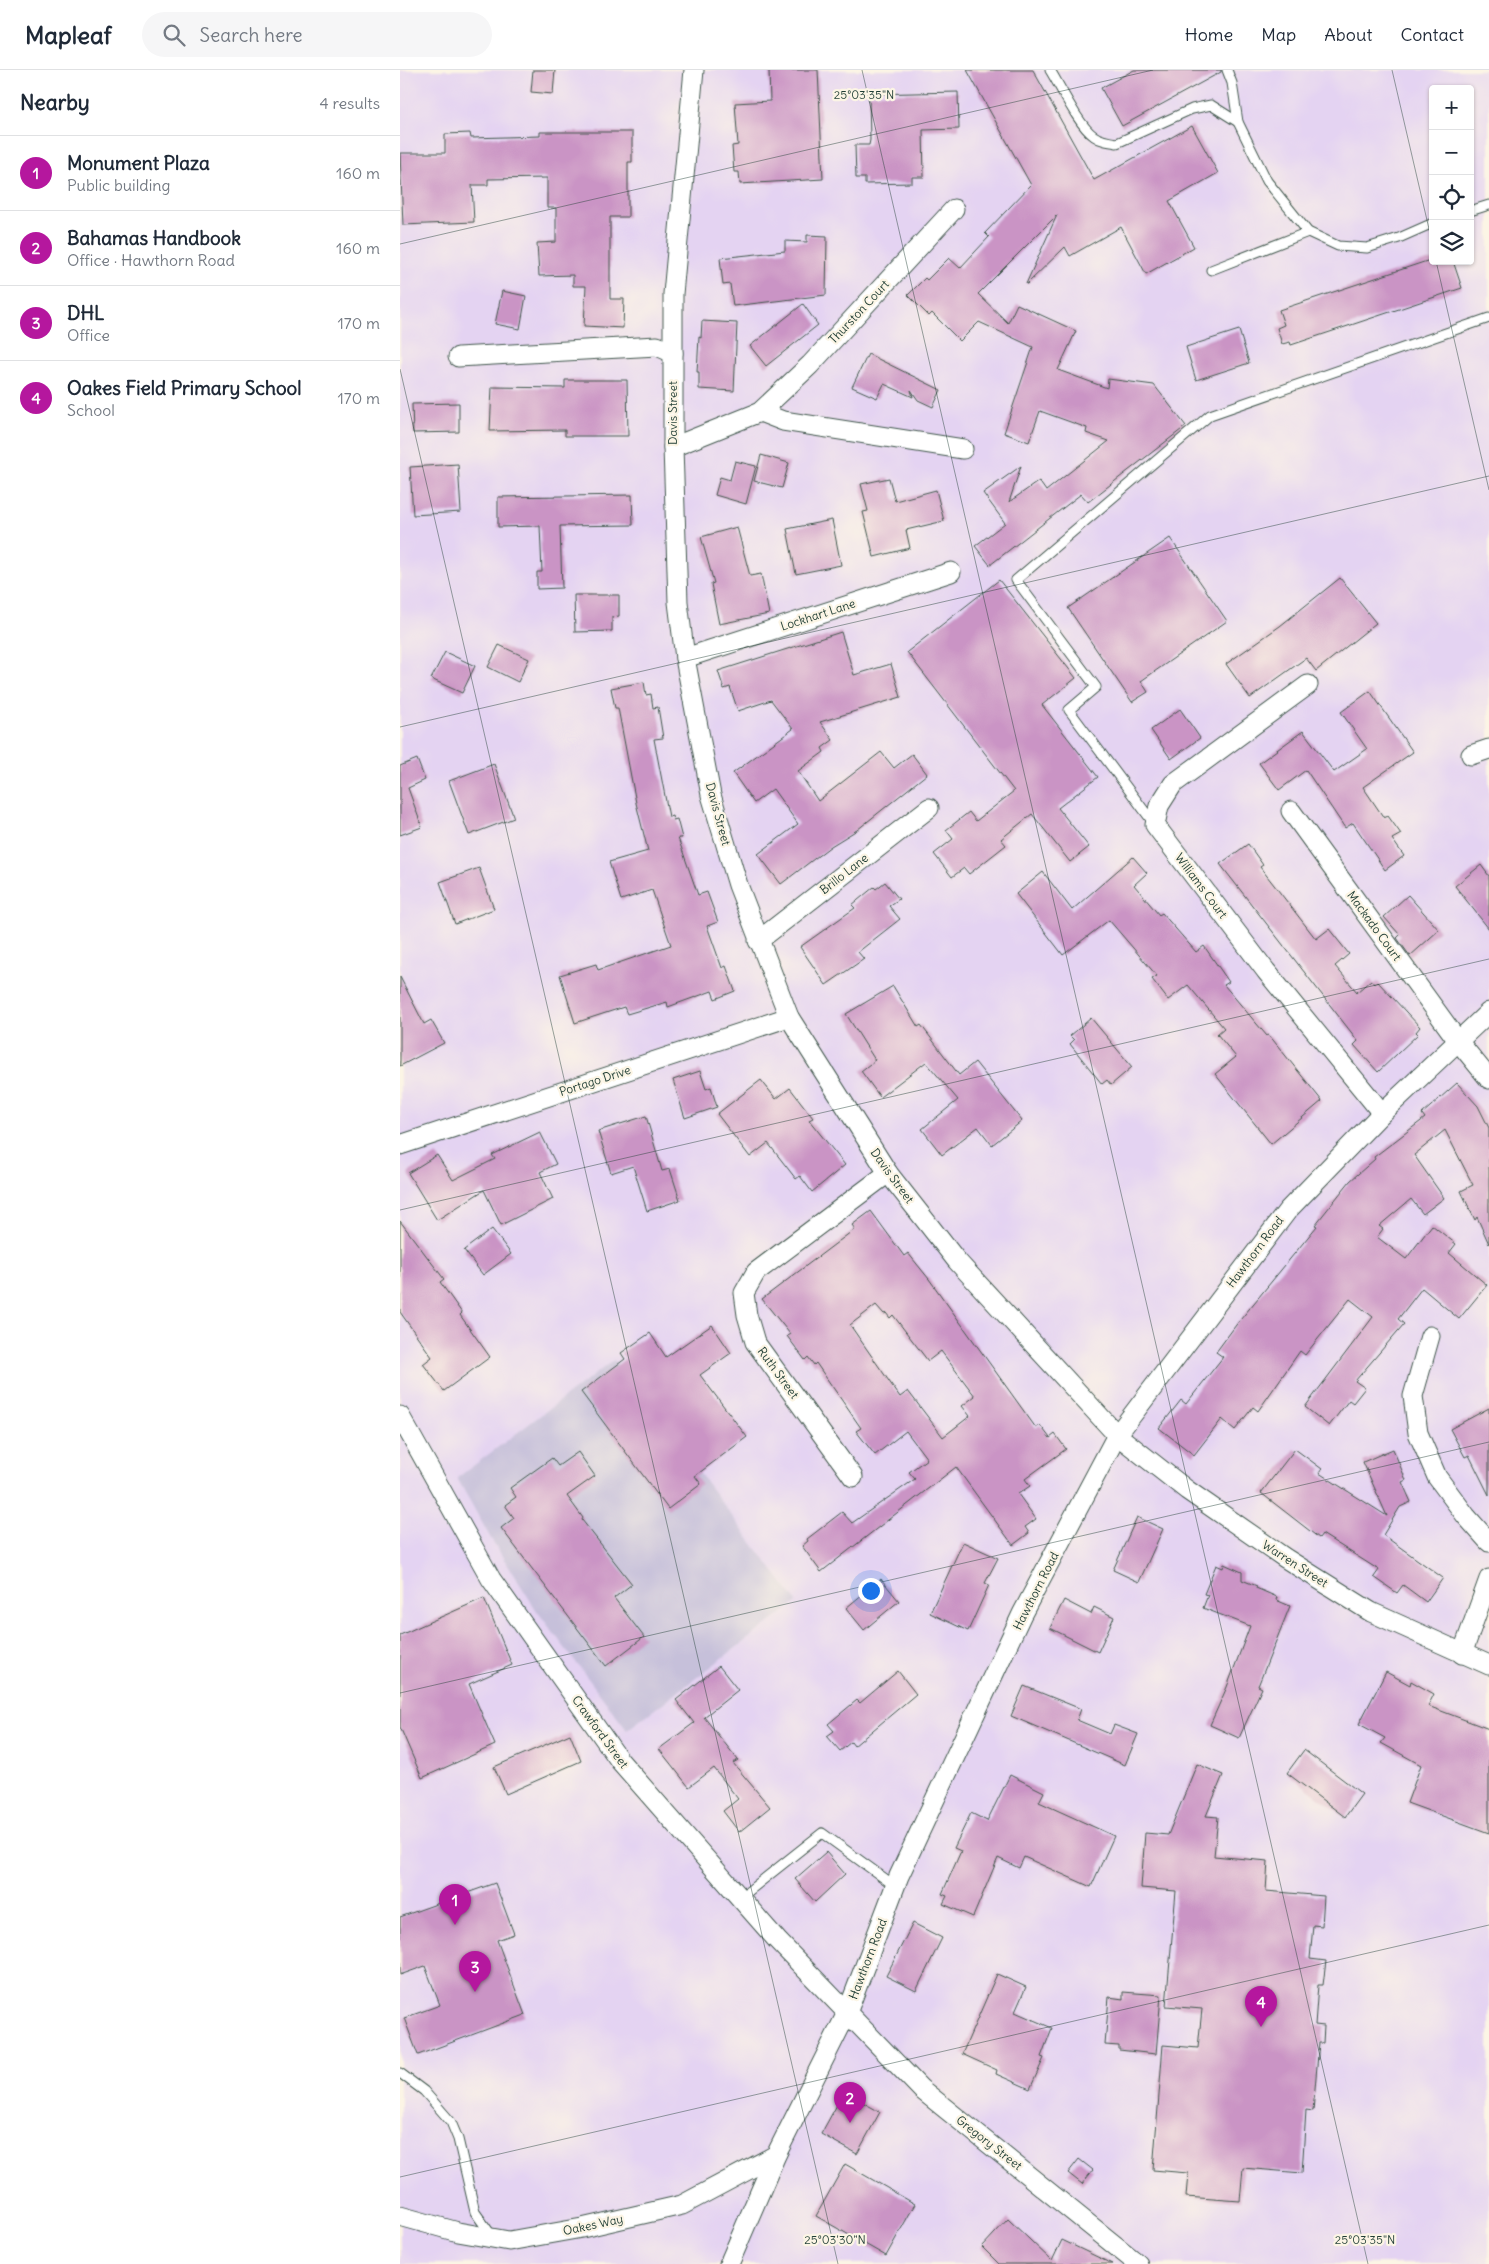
<!DOCTYPE html>
<html lang="en">
<head>
<meta charset="utf-8">
<style>
	:root { --surface:#fff; --page:#f6f6f7; --text:#1f2937; --muted:#747a83; --line:#e0e1e3; --accent:#b5179e }
	body { margin:0; font-family:Delius,sans-serif; background:var(--page); color:var(--text) }
	.controls { position:absolute; right:15px; top:15px; display:grid; overflow:hidden; border-radius:5px; box-shadow:0 1px 4px #0004 }
	.controls button { width:45px; height:45px; display:grid; place-items:center; padding:0; border:0; border-bottom:1px solid var(--line); background:var(--surface); color:var(--text); font:25px sans-serif }
	.you { position:absolute; left:470px; top:1520px; width:18px; height:18px; margin:-12px; border:4px solid #fff; border-radius:50%; background:#1a73e8; box-shadow:0 0 0 8px #1a73e833 }
	.badge { display:grid; place-items:center; width:32px; height:32px; border-radius:50%; background:var(--accent); color:#fff; font-size:16px; font-weight:700 }
	.pin { position:absolute; translate:-50% -41px; filter:drop-shadow(0 1px 2px #0008) }
	.pin::after { content:''; position:absolute; top:26px; width:18px; height:15px; background:inherit; clip-path:polygon(0 0,100% 0,50% 100%) }
	.list { margin:0; padding:0; list-style:none }
	h2 { display:flex; justify-content:space-between; align-items:center; height:65px; margin:0; padding:0 20px; font-size:21px }
	h2 small { font-size:16px; font-weight:400; color:var(--muted) }
	.list li { display:grid; grid-template-columns:32px 1fr auto; gap:15px; align-items:center; box-sizing:border-box; height:75px; padding:0 20px; border-top:1px solid var(--line) }
	.list b { display:block; font-size:19px; white-space:nowrap }
	.list p { margin:0; font-size:16px; white-space:nowrap; color:var(--muted) }
	.list em { font-size:16px; font-style:normal; color:var(--muted) }
	.icon { flex:none; width:28px; height:28px; fill:none; stroke:currentColor; stroke-width:2; stroke-linecap:round; stroke-linejoin:round }
	.map { position:relative; flex:none; width:1089px; height:2194px; overflow:hidden }
	header { display:flex; align-items:center; gap:30px; box-sizing:border-box; height:70px; padding:0 25px; background:var(--surface); border-bottom:1px solid var(--line) }
	header strong { font-size:24px }
	nav { display:flex; gap:28px; margin-inline-start:auto; font-size:18px }
	.search { width:350px; height:45px; background:var(--page); display:flex; align-items:center; gap:12px; box-sizing:border-box; padding:0 18px; border-radius:28px; color:var(--muted); font-size:19px }
	main { display:flex }
	aside { flex:1; background:var(--surface) }
	.map>svg:first-child { display:block }
	.built { fill:#e4d3f2; fill-rule:evenodd }
	.industrial { fill:#c6c0da }
	.building { fill:#ca94c5; fill-rule:evenodd }
	.lines { fill:none; stroke-linecap:round; stroke-linejoin:round }
	.service-casing { stroke:#40574c; stroke-width:11 }
	.minor-casing { stroke:#40574c; stroke-width:21 }
	.service { stroke:#fff; stroke-width:9 }
	.minor { stroke:#fff; stroke-width:19 }
	.ticks { fill:none; stroke:#1f3d34; stroke-width:1; stroke-opacity:0.45 }
	.labels { text-anchor:middle; stroke-width:4.5; stroke-linejoin:round; paint-order:stroke }
	.street-label { font-size:12px; fill:#1f3d34; stroke:#fcf5e5 }
	.ticks-label { font-size:12px; text-anchor:middle; fill:#1f3d34; stroke:#fcf5e5; stroke-width:4.5; stroke-linejoin:round; paint-order:stroke }
</style>
</head>
<body>
<header>
<strong>Mapleaf</strong>
<div class="search"><svg class="icon" aria-label="search" viewBox="0 0 24 24"><circle cx="10" cy="10" r="6"/><path d="M15 15l6 6"/></svg>Search here</div>
<nav><a>Home</a><a>Map</a><a>About</a><a>Contact</a></nav>
</header>
<main>
<aside>
<h2>Nearby<small>4 results</small></h2>
<ul class="list">
<li><span class="badge">1</span><div><b>Monument Plaza</b><p>Public building</p></div><em>160 m</em></li>
<li><span class="badge">2</span><div><b>Bahamas Handbook</b><p>Office · Hawthorn Road</p></div><em>160 m</em></li>
<li><span class="badge">3</span><div><b>DHL</b><p>Office</p></div><em>170 m</em></li>
<li><span class="badge">4</span><div><b>Oakes Field Primary School</b><p>School</p></div><em>170 m</em></li>
</ul>
</aside>
<div class="map">
<svg width="1089" height="2194" viewBox="0 0 1089 2194">
	<rect width="100%" height="100%" fill="#fcf5e5"/>
	<filter id="ink" filterUnits="userSpaceOnUse"><feTurbulence type="fractalNoise" baseFrequency=".02" numOctaves="2"/><feDisplacementMap in="SourceGraphic" scale="10" xChannelSelector="R" yChannelSelector="G"/><feConvolveMatrix kernelMatrix="1 2 1 2 8 2 1 2 1" color-interpolation-filters="sRGB"/></filter>
	<filter id="wash" filterUnits="userSpaceOnUse"><feTurbulence type="fractalNoise" baseFrequency=".0096" numOctaves="4" result="noise"/><feDisplacementMap in="SourceGraphic" scale="20" xChannelSelector="R" yChannelSelector="G"/><feGaussianBlur stdDeviation="1.12" result="paint"/><feColorMatrix in="noise" values="0 0 0 0 0 0 0 0 0 0 0 0 0 0 0 0 0 1.4 0 .05"/><feComposite in="paint" operator="in"/></filter>
	<g filter="url(#wash)">
		<rect width="100%" height="100%" fill="#f8ead3"/>
		<!-- built -->
		<path class="built" d="M0,0H1089V2194H0ZM1033,19H1070V191H1033Z"/>
		<!-- industrial -->
		<polygon class="industrial" points="214,1290 397,1532 227,1660 137,1541 90,1467 57,1408"/>
		<g id="blocks">
			<!-- building -->
			<g class="building">
				<polygon points="133,0 155,0 153,24 131,22"/>
				<polygon points="369,0 418,0 423,109 340,114 339,102 334,102 332,76 338,75 335,33 370,31"/>
				<polygon points="567,0 633,0 694,110 792,56 818,103 769,131 794,177 746,204 721,157 670,186 665,177 627,214 626,214 657,145 578,224 608,253 617,234 676,261 658,300 707,318 708,309 754,315 786,356 688,432 681,424 590,495 575,476 605,453 583,423 621,396 609,432 639,411 646,421 709,371 686,363 687,358 640,341 629,372 604,363 633,277 579,252 560,271 532,243 529,246 508,225 525,208 527,210 549,188 560,198 589,167 585,163 631,115"/>
				<polygon points="734,0 821,0 821,2 722,56 701,18"/>
				<polygon points="558,22 559,59 523,60 524,107 512,107 512,113 465,114 465,108 456,108 455,75 469,75 470,70 469,24"/>
				<polygon points="140,62 232,62 232,92 228,92 228,147 210,147 210,229 224,229 223,258 184,256 186,216 173,216 173,205 139,206 137,173 156,172 156,138 147,138 147,108 88,109 88,115 72,115 74,152 3,155 0,83 45,83 45,64 70,63 71,68 140,66"/>
				<polygon points="407,165 427,166 426,225 333,236 330,214 323,215 320,188 385,181 385,171 407,172"/>
				<polygon points="1027,191 1053,191 1062,218 891,275 890,272 882,274 877,258 884,255 879,240"/>
				<polygon points="102,221 126,226 120,259 95,254"/>
				<polygon points="403,234 418,255 366,296 350,276"/>
				<polygon points="302,251 337,253 334,321 299,319 299,302 297,302 299,267 301,268"/>
				<polygon points="839,260 849,293 796,310 786,277"/>
				<polygon points="468,284 541,320 533,337 518,330 511,320 513,327 484,314 477,328 452,317"/>
				<polygon points="165,310 227,310 228,366 165,366 165,360 90,361 92,317 165,318"/>
				<polygon points="59,333 59,362 13,363 12,334"/>
				<polygon points="361,385 389,393 382,418 354,411"/>
				<polygon points="335,391 356,396 346,434 315,425 320,407 330,410"/>
				<polygon points="58,394 61,442 13,445 10,397"/>
				<polygon points="489,408 495,431 536,420 544,451 506,460 510,478 474,487 463,442 468,441 461,414"/>
				<polygon points="232,425 233,455 160,456 162,518 137,519 137,502 142,502 140,456 98,457 98,427"/>
				<polygon points="432,450 441,495 396,504 387,459"/>
				<polygon points="337,457 350,506 361,504 369,544 319,554 311,514 314,513 301,467"/>
				<polygon points="770,468 827,551 741,611 748,622 732,632 668,538"/>
				<polygon points="940,508 976,553 916,601 906,588 850,628 826,594 880,556"/>
				<polygon points="599,510 676,608 642,635 698,707 658,738 689,777 670,792 632,744 601,769 606,775 569,804 564,798 552,807 534,784 553,769 546,760 569,742 576,751 614,721 507,582"/>
				<polygon points="174,525 219,525 219,546 212,547 212,561 175,562"/>
				<polygon points="441,562 454,605 491,594 501,627 420,652 433,670 422,678 424,682 398,701 418,731 481,682 494,698 512,684 527,704 457,760 431,776 381,814 358,784 398,754 373,719 354,733 333,703 393,659 371,630 338,641 330,617 324,619 318,601"/>
				<polygon points="99,575 129,589 118,612 88,597"/>
				<polygon points="45,582 75,596 62,623 31,609"/>
				<polygon points="244,612 246,625 251,624 253,638 258,637 263,668 254,669 269,747 272,746 273,750 277,749 282,768 278,768 298,825 307,822 318,852 307,856 322,898 326,896 335,921 315,929 312,921 268,937 267,932 227,944 224,937 175,953 160,905 196,894 198,900 271,875 252,820 221,830 209,792 248,781 236,733 218,638 215,638 211,618"/>
				<polygon points="970,621 1013,682 963,717 984,748 988,746 1001,764 992,769 1004,786 985,800 953,753 945,758 906,700 879,720 859,693 903,661 934,702 967,679 941,642"/>
				<polygon points="780,639 800,668 771,689 751,660"/>
				<polygon points="17,689 25,710 8,718 22,757 0,765 0,696"/>
				<polygon points="94,694 114,748 69,765 49,711"/>
				<polygon points="848,774 863,795 860,797 916,869 929,859 949,884 935,896 957,922 971,910 974,914 978,912 1020,957 1016,962 1018,964 978,1002 954,975 958,971 820,794"/>
				<polygon points="733,787 747,803 734,815 759,845 762,843 796,882 804,876 829,912 824,915 867,966 869,965 922,1031 871,1074 815,1004 836,987 817,964 824,958 788,915 768,930 752,909 757,906 709,850 663,885 616,824 643,802 672,840"/>
				<polygon points="1081,795 1089,806 1089,859 1055,816"/>
				<polygon points="79,798 94,839 55,854 40,812"/>
				<polygon points="485,812 499,829 489,836 500,849 458,882 464,889 426,915 400,877 455,838 452,835 474,817 476,819"/>
				<polygon points="1008,825 1039,860 1010,886 997,868 1000,865 984,847"/>
				<polygon points="0,907 24,954 31,950 44,973 0,996"/>
				<polygon points="493,916 518,957 521,955 559,1005 575,992 622,1051 592,1075 578,1057 542,1085 522,1059 558,1030 526,992 480,1027 461,1001 475,990 446,944"/>
				<polygon points="691,948 732,997 711,1015 707,1010 702,1014 670,974 674,970 670,966"/>
				<polygon points="300,1001 306,1019 311,1017 317,1037 285,1048 273,1010"/>
				<polygon points="361,1010 376,1029 390,1018 413,1048 409,1050 445,1095 412,1122 400,1106 396,1109 368,1073 350,1087 317,1044"/>
				<polygon points="1057,1013 1078,1036 1089,1058 1089,1174 1077,1147 1075,1150 1061,1121 1073,1115 1045,1060 1014,1085 1044,1128 1023,1144 1011,1129 979,1156 983,1159 977,1167 1006,1189 1032,1155 1056,1174 1049,1183 1087,1215 1059,1249 1022,1218 998,1249 1004,1254 955,1311 965,1318 953,1333 949,1330 929,1356 905,1337 973,1247 950,1229 905,1285 900,1281 858,1341 853,1337 835,1360 822,1349 794,1385 759,1358 781,1330 786,1334 823,1287 816,1282 836,1255 917,1156 915,1155 950,1111 975,1089 974,1087 1025,1048 1022,1044"/>
				<polygon points="246,1046 262,1101 270,1099 280,1130 247,1141 233,1096 211,1103 198,1061"/>
				<polygon points="140,1062 156,1094 140,1102 153,1129 101,1155 84,1120 37,1150 8,1103 37,1085 53,1110 95,1089 92,1085"/>
				<path d="M471,1141L504,1186L508,1183L529,1209L636,1358L640,1355L650,1368L655,1364L666,1379L625,1409L630,1416L618,1424L636,1449L625,1457L629,1463L613,1475L556,1397L421,1502L402,1476L408,1471L407,1469L442,1442L452,1453L515,1409L509,1402L527,1389L506,1361L475,1385L456,1361L461,1358L416,1293L414,1295L408,1287L405,1290L387,1266L390,1264L362,1229L455,1159L452,1155ZM476,1235L484,1244L486,1243L490,1248L493,1245L528,1291L541,1281L575,1326L562,1336L570,1346L543,1367L508,1321L500,1327L450,1255Z"/>
				<polygon points="0,1151 44,1209 40,1212 62,1243 60,1245 90,1287 44,1321 23,1294 32,1287 0,1242"/>
				<polygon points="92,1159 111,1184 83,1205 64,1180"/>
				<polygon points="312,1255 331,1283 300,1305 347,1367 295,1406 301,1414 268,1439 181,1322 225,1289 221,1283 250,1263 266,1287"/>
				<polygon points="1089,1338 1089,1425 1069,1385 1065,1387 1050,1359"/>
				<polygon points="895,1379 922,1399 919,1403 987,1446 963,1392 993,1379 1006,1410 1002,1412 1011,1432 1000,1437 983,1465 1043,1508 1026,1532 1003,1515 997,1523 974,1507 979,1500 922,1464 919,1468 861,1423"/>
				<polygon points="178,1382 195,1406 167,1426 183,1448 182,1450 232,1514 214,1528 244,1567 206,1596 101,1458 114,1448 105,1435 116,1427 110,1418 152,1388 158,1396"/>
				<polygon points="737,1447 763,1459 739,1512 713,1500"/>
				<polygon points="563,1472 598,1488 585,1513 589,1515 568,1561 530,1543"/>
				<polygon points="824,1494 842,1502 842,1510 857,1516 856,1518 877,1527 876,1530 890,1536 858,1616 862,1618 839,1668 810,1655 827,1617 850,1556 803,1538 808,1525 804,1524 816,1495 823,1498"/>
				<polygon points="481,1509 499,1531 464,1560 446,1538"/>
				<polygon points="84,1528 112,1595 69,1614 95,1675 22,1708 0,1657 0,1565"/>
				<polygon points="664,1530 691,1544 694,1537 714,1547 698,1582 650,1558"/>
				<polygon points="319,1596 338,1620 304,1647 338,1690 333,1693 370,1737 339,1762 323,1741 338,1729 314,1698 289,1717 259,1679 294,1653 276,1630"/>
				<polygon points="498,1601 516,1624 454,1676 451,1672 440,1681 427,1666 434,1661 428,1654 457,1630 460,1633"/>
				<polygon points="986,1602 1010,1615 1011,1611 1034,1624 1028,1636 1089,1659 1089,1763 1007,1733 1021,1695 981,1673 985,1668 959,1654"/>
				<polygon points="624,1616 681,1639 677,1650 710,1664 714,1655 738,1664 725,1695 611,1646"/>
				<polygon points="170,1664 181,1691 106,1724 94,1697"/>
				<polygon points="904,1680 962,1724 945,1747 887,1703"/>
				<polygon points="797,1694 823,1705 806,1746 818,1747 814,1786 868,1791 866,1821 924,1826 922,1856 913,1855 910,1889 926,1891 923,1915 918,1915 915,1955 924,1956 923,1973 919,1973 913,2041 906,2040 902,2103 843,2098 840,2131 786,2127 788,2103 753,2100 763,1975 798,1978 802,1939 766,1936 776,1821 741,1818 745,1763 768,1765"/>
				<polygon points="610,1705 644,1722 639,1732 714,1766 691,1817 624,1787 619,1798 598,1788 573,1847 543,1834 547,1826 542,1824 561,1781 554,1778 571,1743 587,1751"/>
				<polygon points="426,1782 445,1804 415,1832 395,1809"/>
				<polygon points="95,1813 114,1864 97,1870 125,1945 18,1985 4,1948 40,1935 25,1896 0,1905 0,1847"/>
				<polygon points="513,1853 542,1868 516,1921 486,1906"/>
				<polygon points="597,1904 626,1917 615,1942 652,1958 641,1987 644,1988 630,2019 596,2004 597,2000 562,1984"/>
				<polygon points="723,1922 761,1925 756,1984 719,1980 719,1976 705,1975 709,1927 723,1929"/>
				<polygon points="444,2022 480,2042 457,2084 421,2064"/>
				<polygon points="679,2089 693,2100 682,2114 668,2103"/>
				<polygon points="445,2094 515,2134 486,2186 416,2146"/>
				<polygon points="608,2149 652,2191 662,2170 712,2194 599,2194 582,2177"/>
			</g>
		</g>
	</g>
	<g filter="url(#ink)">
		<use href="#blocks" fill-opacity="0" stroke="#40574c" stroke-width="1"/>
		<g class="lines">
			<defs>
				<g id="service">
					<path d="M650,0C660,16 679,56 694,66C701,71 709,72 717,73L792,39L811,35L838,52"/>
					<polyline points="827,0 832,13 838,52 867,111 908,162 938,176 967,178 999,168 1033,153"/>
					<polyline points="1070,141 1089,135"/>
					<polyline points="811,200 908,162"/>
					<polyline points="755,755 669,640 696,617 616,510 810,345 1089,248"/>
					<polyline points="340,1828 422,1763 495,1816"/>
					<polyline points="0,2003 24,2021 51,2052 58,2069 75,2142 92,2166"/>
				</g>
				<g id="minor">
					<polyline points="294,0 273,224 273,377 278,532 285,588 311,725 338,815 389,947 488,1103 521,1145 557,1191 717,1365 787,1420 885,1488 971,1542 1089,1595"/>
					<polyline points="58,287 257,276 273,283"/>
					<polyline points="360,342 383,351 563,379"/>
					<polyline points="273,377 360,342 410,295 554,139"/>
					<polyline points="285,588 551,502"/>
					<polyline points="908,615 773,714 759,736 755,755 866,901 982,1043"/>
					<polyline points="1071,685 1089,679"/>
					<polyline points="891,741 1058,971 1089,1009"/>
					<polyline points="358,871 529,738"/>
					<polyline points="0,1075 389,947"/>
					<polyline points="1030,1266 1013,1326 1018,1363 1037,1407 1066,1446 1089,1472"/>
					<polyline points="0,1346 91,1509 220,1691 377,1870 521,2019 738,2194"/>
					<polyline points="453,1407 355,1272 347,1245 344,1223 356,1202 488,1103"/>
					<polyline points="1062,1584 1089,1509"/>
					<polyline points="0,2146 58,2162 109,2171 182,2158 282,2135 376,2085"/>
					<polyline points="329,2194 376,2085 447,1943 499,1806 622,1544 717,1365 888,1140 982,1043 1089,942"/>
				</g>
			</defs>
			<!-- service casing -->
			<use href="#service" class="service-casing"/>
			<!-- minor casing -->
			<use href="#minor" class="minor-casing"/>
			<!-- service -->
			<use href="#service" class="service"/>
			<!-- minor -->
			<use href="#minor" class="minor"/>
		</g>
	</g>
	<!-- ticks -->
	<path class="ticks" d="M462,0L968,2194M992,0L1033,176M0,174L753,0M1036,191L1089,420M0,299L438,2194M0,657L1089,406M0,1140L1089,889M0,1623L1089,1372M0,2107L1089,1855"/>
	<g class="labels">
		<!-- street labels -->
		<g class="street-label">
			<text transform="translate(459 242) rotate(-47)" y="4">Thurston Court</text>
			<text transform="translate(273 343) rotate(-90)" y="4">Davis Street</text>
			<text transform="translate(418 545) rotate(-18)" y="4">Lockhart Lane</text>
			<text transform="translate(318 744) rotate(75)" y="4">Davis Street</text>
			<text transform="translate(444 804) rotate(-38)" y="4">Brillo Lane</text>
			<text transform="translate(801 816) rotate(53)" y="4">Williams Court</text>
			<text transform="translate(974 856) rotate(54)" y="4">Mackado Court</text>
			<text transform="translate(195 1011) rotate(-18)" y="4">Portago Drive</text>
			<text transform="translate(492 1106) rotate(54)" y="4">Davis Street</text>
			<text transform="translate(855 1182) rotate(-53)" y="4">Hawthorn Road</text>
			<text transform="translate(378 1303) rotate(54)" y="4">Ruth Street</text>
			<text transform="translate(895 1494) rotate(33)" y="4">Warren Street</text>
			<text transform="translate(636 1521) rotate(-63)" y="4">Hawthorn Road</text>
			<text transform="translate(200 1662) rotate(54)" y="4">Crawford Street</text>
			<text transform="translate(468 1889) rotate(-69)" y="4">Hawthorn Road</text>
			<text transform="translate(589 2073) rotate(38)" y="4">Gregory Street</text>
			<text transform="translate(193 2155) rotate(-12)" y="4">Oakes Way</text>
		</g>
	</g>
	<g class="ticks-label">
		<text x="464" y="29">25°03'35"N</text>
		<text x="435" y="2174">25°03'30"N</text>
		<text x="965" y="2174">25°03'35"N</text>
	</g>
</svg>
<div class="controls">
<button>+</button>
<button>−</button>
<button><svg class="icon" aria-label="locate" viewBox="0 0 24 24"><circle cx="12" cy="12" r="6"/><path d="M12 2v4M12 18v4M2 12h4M18 12h4"/></svg></button>
<button><svg class="icon" aria-label="layers" viewBox="0 0 24 24"><path d="M12 4l9 5-9 5-9-5zM3 14l9 5 9-5"/></svg></button>
</div>
<div class="you"></div>
<div class="pin badge" style="left:55px;top:1855px">1</div>
<div class="pin badge" style="left:450px;top:2053px">2</div>
<div class="pin badge" style="left:75px;top:1922px">3</div>
<div class="pin badge" style="left:861px;top:1957px">4</div>
</div>
</main>
</body>
</html>
